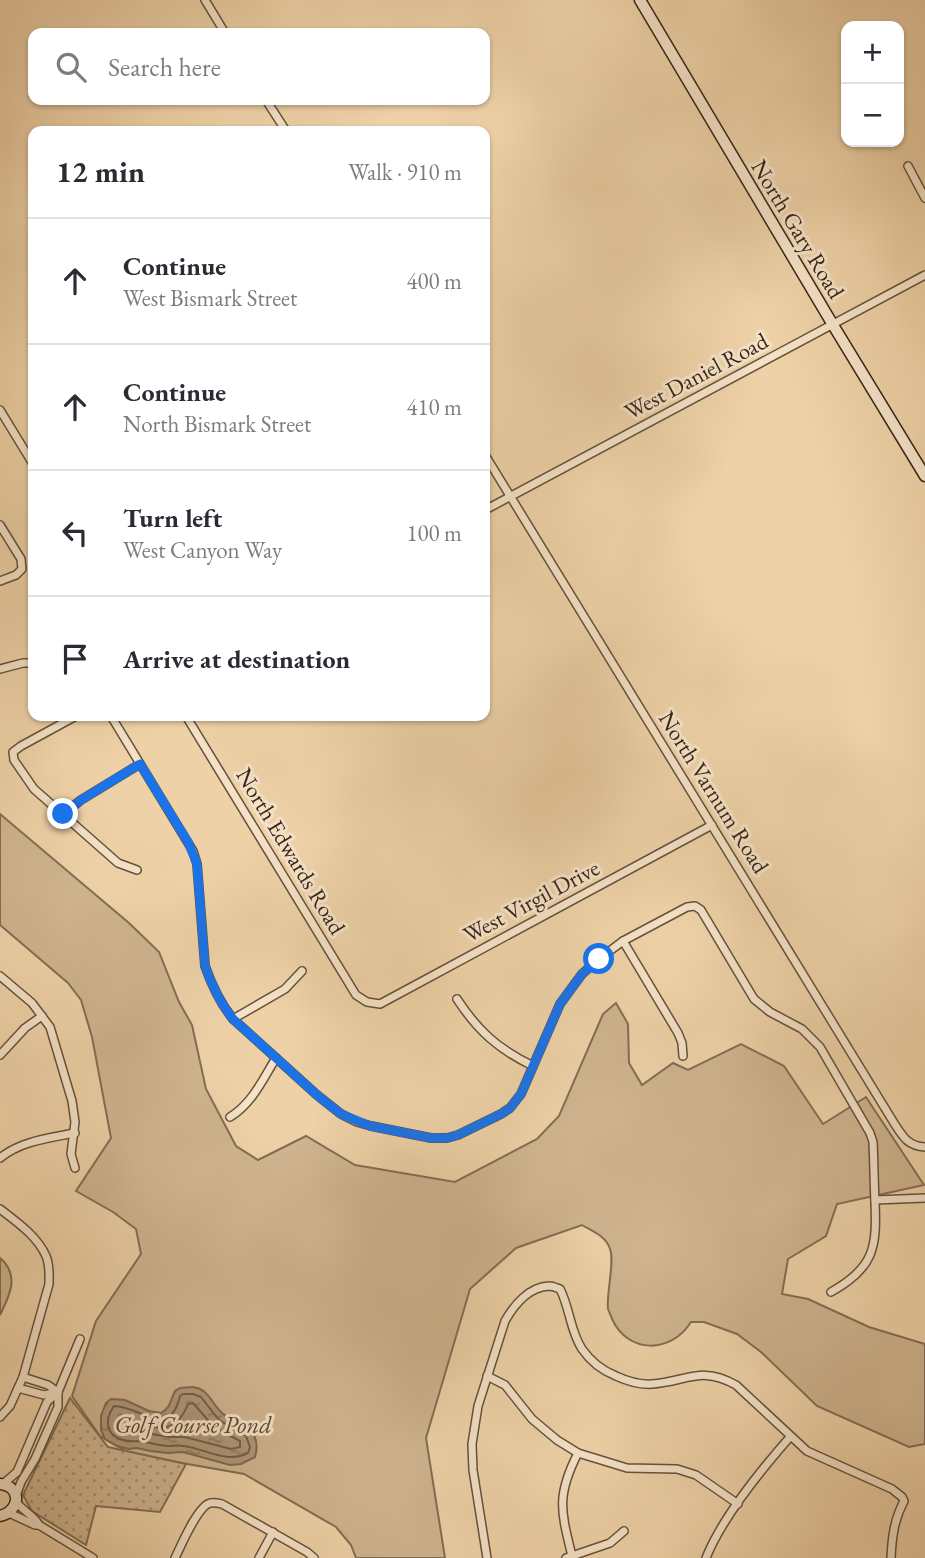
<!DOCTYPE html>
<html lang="en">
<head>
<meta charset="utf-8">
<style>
	:root { --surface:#fff; --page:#f2f2f3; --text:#2b2b33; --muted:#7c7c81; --line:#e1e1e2 }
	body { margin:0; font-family:"EB Garamond",serif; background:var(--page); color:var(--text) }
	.controls { position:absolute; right:21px; top:21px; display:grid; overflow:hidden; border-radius:14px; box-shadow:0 2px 5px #0004 }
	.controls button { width:63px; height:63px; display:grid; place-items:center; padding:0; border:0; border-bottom:2px solid var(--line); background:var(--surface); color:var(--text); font:35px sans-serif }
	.stop { position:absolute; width:21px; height:21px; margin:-16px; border:5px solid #1a73e8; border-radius:50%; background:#fff }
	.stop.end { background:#1a73e8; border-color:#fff; box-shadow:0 2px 7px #0008 }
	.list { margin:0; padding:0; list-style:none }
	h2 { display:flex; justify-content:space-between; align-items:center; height:91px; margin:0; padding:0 28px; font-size:30px }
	h2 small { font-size:23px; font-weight:400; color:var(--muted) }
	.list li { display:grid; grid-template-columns:46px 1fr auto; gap:21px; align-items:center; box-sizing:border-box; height:126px; padding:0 28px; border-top:2px solid var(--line) }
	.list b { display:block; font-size:26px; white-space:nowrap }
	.list p { margin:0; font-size:23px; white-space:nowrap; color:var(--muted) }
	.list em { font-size:23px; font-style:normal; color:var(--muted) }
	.icon { flex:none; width:38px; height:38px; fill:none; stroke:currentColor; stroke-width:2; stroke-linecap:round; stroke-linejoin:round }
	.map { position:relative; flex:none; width:925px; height:1558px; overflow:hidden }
	.search { position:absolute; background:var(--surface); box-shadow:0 2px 5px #0004; left:28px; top:28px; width:462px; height:77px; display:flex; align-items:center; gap:18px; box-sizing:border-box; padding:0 24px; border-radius:14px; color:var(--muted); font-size:26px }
	.panel { position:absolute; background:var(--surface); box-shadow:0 2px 5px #0004; left:28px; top:126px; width:462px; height:595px; border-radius:14px }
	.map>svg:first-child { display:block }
	.grass { fill:#cfb48f; stroke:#826e54; stroke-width:2 }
	.park { fill:url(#park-dots); stroke:#826e54; stroke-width:2 }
	.water { fill:url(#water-ripples); stroke:#7f6a51; stroke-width:2 }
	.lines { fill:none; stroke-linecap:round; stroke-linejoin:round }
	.shore { stroke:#725f48; stroke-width:2 }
	.street-casing { stroke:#64523c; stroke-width:10 }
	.secondary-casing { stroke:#362719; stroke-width:13 }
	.street { stroke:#f4e1c6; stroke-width:7 }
	.secondary { stroke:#f4e1c6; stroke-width:10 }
	.route { stroke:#1a73e8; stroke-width:9 }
	.labels { text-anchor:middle; stroke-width:6; stroke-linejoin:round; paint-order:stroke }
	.street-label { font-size:23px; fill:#362719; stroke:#f4e1c6 }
	.water-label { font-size:24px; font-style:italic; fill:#5a4935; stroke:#f4e1c6 }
</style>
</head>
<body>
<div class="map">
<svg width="925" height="1558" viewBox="0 0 925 1558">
	<defs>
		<pattern id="park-dots" width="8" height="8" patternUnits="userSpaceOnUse" patternTransform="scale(1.75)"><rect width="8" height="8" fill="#cfb48f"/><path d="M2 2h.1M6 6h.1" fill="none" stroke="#a99274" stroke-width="1.8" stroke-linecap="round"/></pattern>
		<pattern id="water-ripples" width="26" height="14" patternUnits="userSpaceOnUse" patternTransform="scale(1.75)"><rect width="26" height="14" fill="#af9777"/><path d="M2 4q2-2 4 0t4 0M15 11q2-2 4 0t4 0" fill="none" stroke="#8f7b61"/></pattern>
	</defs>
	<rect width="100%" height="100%" fill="#eed1a7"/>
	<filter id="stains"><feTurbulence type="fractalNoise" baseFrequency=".00286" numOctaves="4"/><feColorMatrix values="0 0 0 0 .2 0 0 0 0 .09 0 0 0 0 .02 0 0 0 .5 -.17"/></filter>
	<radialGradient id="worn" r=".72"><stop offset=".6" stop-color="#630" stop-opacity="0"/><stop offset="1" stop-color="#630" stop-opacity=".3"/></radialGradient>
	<!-- grass -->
	<g class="grass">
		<path d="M0,814L129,923L159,952L179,1002L192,1025L206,1089L236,1146L258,1160L306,1136L355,1165L455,1182L537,1139L559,1116L603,1014L616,1003L628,1024L629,1063L642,1085L673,1063L688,1070L741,1044L784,1066L823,1124L866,1097L924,1185L837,1204L826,1236L788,1259L782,1294L808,1299L869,1327L925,1344V1444L909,1447L817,1406L761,1352L737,1334L704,1322H691C671,1354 628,1354 612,1319C611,1315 609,1312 608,1309C606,1295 615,1261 610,1249C606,1236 592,1231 582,1225L516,1248L470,1289L426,1438L445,1558H356L351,1545L336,1527L244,1474L131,1454L100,1436L72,1396L96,1321L141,1254L136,1229L113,1212L76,1191L111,1138L92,1037L81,1000L68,983L0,925Z"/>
		<path d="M0,1258C20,1275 10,1295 0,1315Z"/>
	</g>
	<!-- park -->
	<polygon class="park" points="70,1398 108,1447 186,1464 160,1512 96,1506 86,1545 32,1511 23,1495"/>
	<!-- water -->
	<path class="water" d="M193,1387C209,1389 211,1403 222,1413C232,1422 248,1422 254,1435C258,1443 257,1450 255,1457L241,1464L230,1465L183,1452L168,1453L150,1451L137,1448L129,1449L117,1446L105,1439L101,1430V1416L106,1403L111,1399L125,1400L149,1411L161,1413C171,1407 170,1401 175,1391L180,1388Z"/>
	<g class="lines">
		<!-- shore -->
		<g class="shore">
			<path d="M183,1394H193L201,1397L219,1420L246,1436L250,1447L248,1453C227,1464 206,1449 184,1446C179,1445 173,1446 167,1446C158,1445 149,1443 140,1441C134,1441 129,1442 123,1440C106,1436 104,1420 114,1406C130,1406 145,1418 162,1420C174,1415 177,1408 180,1396Z"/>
			<path d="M193,1403L214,1427L240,1441V1447L231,1449L185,1437H169L140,1432L130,1433L123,1431L117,1427V1419L121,1416C149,1425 173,1442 188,1404Z"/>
		</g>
		<defs>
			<g id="street">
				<polyline points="205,0 225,33"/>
				<polyline points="266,100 286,131"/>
				<polyline points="908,166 925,198"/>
				<polyline points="0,410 33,464"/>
				<path d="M485,455L894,1123C903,1137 908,1146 925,1147"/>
				<polyline points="485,510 925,275"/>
				<polyline points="0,525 21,559 22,569 16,575 0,581"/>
				<polyline points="0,669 23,663 33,663"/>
				<polyline points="76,716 21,746 13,752 14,760 34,789 118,863 137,870"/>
				<path d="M111,716L193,851L197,864L205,966C212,986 220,1003 233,1019L317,1095L341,1114L357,1122L371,1126L431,1138H447L458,1135L501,1114L510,1108L521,1094L560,1004L582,974L599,959L623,941L687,907L695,906L701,910L754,999L770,1012L802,1029L820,1047L870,1133L873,1142C874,1162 874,1182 875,1202C877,1248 874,1268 831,1292"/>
				<polyline points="186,716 356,995 367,1002 380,1004 712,825"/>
				<polyline points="63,814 81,800 140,764"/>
				<polyline points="623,941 678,1033 682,1043 683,1056"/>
				<polyline points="0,976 32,1003 50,1027 72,1101 75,1122 71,1154 75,1168"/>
				<path d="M457,999C478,1031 498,1049 533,1066"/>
				<polyline points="233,1019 285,989 302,971"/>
				<polyline points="0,1055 25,1028 42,1016"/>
				<path d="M230,1117C252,1104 263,1079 276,1058"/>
				<path d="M0,1158C21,1141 49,1138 75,1133"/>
				<polyline points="875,1200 925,1198"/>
				<path d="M0,1209C17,1222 37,1236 46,1256C50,1265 49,1275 49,1284L23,1377L10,1406L0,1417"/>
				<polyline points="487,1376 505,1385 532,1419 557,1440 578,1453 627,1468 677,1469 696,1475 738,1504"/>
				<polyline points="23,1377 48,1385 58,1392"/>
				<polyline points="18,1388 44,1395 57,1392"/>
				<polyline points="3,1484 17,1472 47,1402 58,1392"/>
				<polyline points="16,1496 21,1482 35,1459 58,1407 58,1392 80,1339"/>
				<path d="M16,1501C22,1511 34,1515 39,1525"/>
				<polyline points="9,1513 35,1525 39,1525 93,1558"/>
				<path d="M572,1556C561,1511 556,1496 578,1453"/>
				<path d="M175,1558C181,1546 197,1507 210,1503C214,1502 218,1503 222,1504L307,1552L314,1558"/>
				<polyline points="259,1558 273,1532"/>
				<path d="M487,1558L473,1470L472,1444L478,1406L505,1321C514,1305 529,1287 549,1286C553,1286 557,1288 560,1289C570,1308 570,1331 582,1349C591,1362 601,1370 616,1376C627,1381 639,1385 652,1384C686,1382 701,1365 736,1385L807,1451L892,1489L902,1497L904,1501C894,1520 892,1537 891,1558"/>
				<polyline points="566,1558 610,1543 624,1531"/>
				<path d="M706,1558C722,1518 761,1470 790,1437"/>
			</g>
			<g id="secondary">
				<polyline points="640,0 833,325 925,476"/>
				<path d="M0,1484C22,1486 21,1511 0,1516"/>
			</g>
		</defs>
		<!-- street casing -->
		<use href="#street" class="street-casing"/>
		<!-- secondary casing -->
		<use href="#secondary" class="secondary-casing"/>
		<!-- street -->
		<use href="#street" class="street"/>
		<!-- secondary -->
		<use href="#secondary" class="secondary"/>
	</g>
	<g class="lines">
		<!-- route -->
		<path class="route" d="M63,814L81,800L140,764L188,842L197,864L205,966C212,986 220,1003 233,1019L317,1095L341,1114L370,1126L431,1138H447L458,1135L501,1114L510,1108L521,1094L560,1004L582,974L599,959"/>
	</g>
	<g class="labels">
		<!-- street labels -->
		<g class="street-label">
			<text transform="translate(798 229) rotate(59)" y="8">North Gary Road</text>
			<text transform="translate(696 376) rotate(-28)" y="8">West Daniel Road</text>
			<text transform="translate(714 792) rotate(58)" y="8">North Varnum Road</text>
			<text transform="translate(291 851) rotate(59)" y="8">North Edwards Road</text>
			<text transform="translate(531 901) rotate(-28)" y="8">West Virgil Drive</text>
		</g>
		<!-- water labels -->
		<g class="water-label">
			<text x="193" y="1433">Golf Course Pond</text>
		</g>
	</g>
	<rect width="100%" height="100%" filter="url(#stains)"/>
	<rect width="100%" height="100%" fill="url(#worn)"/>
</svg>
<div class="controls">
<button>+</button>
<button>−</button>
</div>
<div class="stop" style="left:599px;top:959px"></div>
<div class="stop end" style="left:63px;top:814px"></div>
<div class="search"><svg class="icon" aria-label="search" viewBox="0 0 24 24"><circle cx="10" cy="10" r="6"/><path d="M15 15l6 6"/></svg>Search here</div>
<section class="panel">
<h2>12 min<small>Walk · 910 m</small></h2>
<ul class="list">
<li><svg class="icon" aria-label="ahead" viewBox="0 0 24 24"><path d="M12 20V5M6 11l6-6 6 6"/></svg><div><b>Continue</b><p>West Bismark Street</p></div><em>400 m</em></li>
<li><svg class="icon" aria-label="ahead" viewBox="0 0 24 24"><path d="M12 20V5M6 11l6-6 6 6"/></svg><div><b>Continue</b><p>North Bismark Street</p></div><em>410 m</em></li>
<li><svg class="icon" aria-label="left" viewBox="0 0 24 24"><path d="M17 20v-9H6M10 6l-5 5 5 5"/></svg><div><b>Turn left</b><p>West Canyon Way</p></div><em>100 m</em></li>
<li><svg class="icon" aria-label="arrive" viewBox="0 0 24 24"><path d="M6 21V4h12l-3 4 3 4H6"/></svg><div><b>Arrive at destination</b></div></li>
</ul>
</section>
</div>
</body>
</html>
